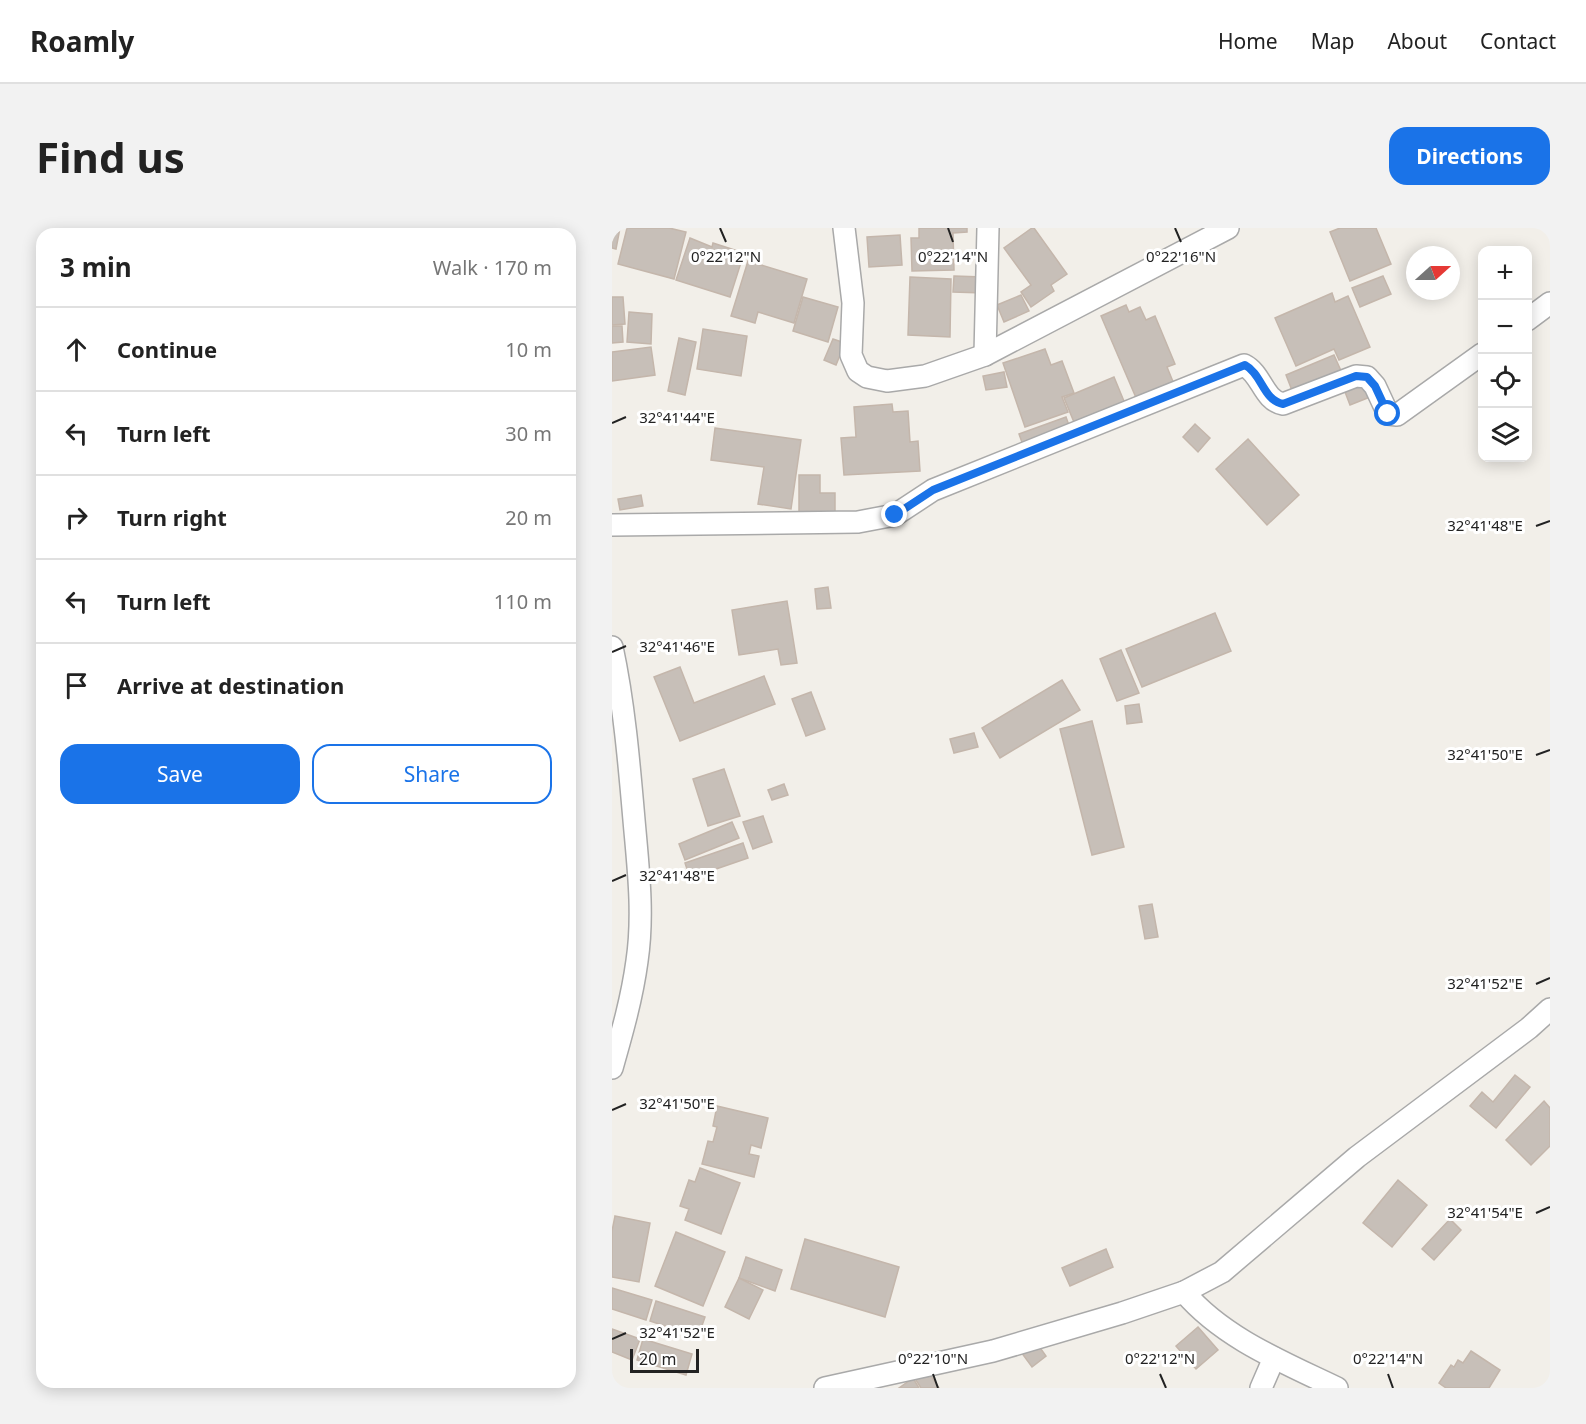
<!DOCTYPE html>
<html lang="en">
<head>
<meta charset="utf-8">
<style>
	:root { --surface:#fff; --page:#f2f2f2; --text:#222; --muted:#767676; --line:#e0e0e0; --accent:#1a73e8 }
	body { margin:0; font-family:"Noto Sans",sans-serif; background:var(--page); color:var(--text) }
	.controls { position:absolute; right:18px; top:18px; display:grid; overflow:hidden; border-radius:12px; box-shadow:0 3px 15px #0003 }
	.controls button { width:54px; height:54px; display:grid; place-items:center; padding:0; border:0; border-bottom:2px solid var(--line); background:var(--surface); color:var(--text); font:30px sans-serif }
	.compass { position:absolute; left:794px; top:18px; width:54px; height:54px; border-radius:50%; background:var(--surface); box-shadow:0 3px 15px #0003; rotate:69deg }
	.scale { position:absolute; left:18px; bottom:15px; width:69px; box-sizing:border-box; padding-left:6px; border:3px solid #222; border-top:0; font-size:16px; line-height:21px; white-space:nowrap; color:#222; -webkit-text-stroke:4px #fff; paint-order:stroke }
	.stop { position:absolute; width:18px; height:18px; margin:-14px; border:4px solid #1a73e8; border-radius:50%; background:#fff }
	.stop.end { background:#1a73e8; border-color:#fff; box-shadow:0 2px 6px #0008 }
	.list { margin:0; padding:0; list-style:none }
	h2 { display:flex; justify-content:space-between; align-items:center; height:78px; margin:0; padding:0 24px; font-size:26px }
	h2 small { font-size:20px; font-weight:400; color:var(--muted) }
	.list li { display:grid; grid-template-columns:39px 1fr auto; gap:18px; align-items:center; box-sizing:border-box; height:84px; padding:0 24px; border-top:2px solid var(--line) }
	.list b { display:block; font-size:22px; white-space:nowrap }
	.list em { font-size:20px; font-style:normal; color:var(--muted) }
	.actions { display:flex; gap:12px; padding:18px 24px }
	.actions a { flex:1; padding:14px 0; border:2px solid var(--accent); border-radius:18px; text-align:center; font-size:21px; color:var(--accent) }
	.actions .main { background:var(--accent); color:#fff }
	.icon { flex:none; width:33px; height:33px; fill:none; stroke:currentColor; stroke-width:2; stroke-linecap:round; stroke-linejoin:round }
	.map { position:relative; flex:none; width:938px; height:1160px; overflow:hidden; border-radius:18px }
	header { display:flex; align-items:center; gap:36px; box-sizing:border-box; height:84px; padding:0 30px; background:var(--surface); border-bottom:2px solid var(--line) }
	header strong { font-size:28px }
	nav { display:flex; gap:33px; margin-inline-start:auto; font-size:21px }
	.intro { display:flex; align-items:center; justify-content:space-between; box-sizing:border-box; height:144px; padding:0 36px }
	h1 { margin:0; font-size:42px }
	.button { padding:15px 27px; border-radius:18px; background:var(--accent); color:#fff; font-size:21px; font-weight:700 }
	main { display:flex; gap:36px; padding:0 36px }
	aside { flex:1; background:var(--surface); border-radius:18px; box-shadow:0 3px 15px #0003 }
	.map>svg:first-child { display:block }
	.building { fill:#c7bfb8; stroke:#c4b6ab; stroke-width:1.5 }
	.lines { fill:none; stroke-linecap:round; stroke-linejoin:round }
	.street-casing { stroke:#a9a9a9; stroke-width:24 }
	.street { stroke:#fff; stroke-width:21 }
	.route { stroke:#1a73e8; stroke-width:8 }
	.ticks { fill:none; stroke:#222; stroke-width:2 }
	.ticks-label { font-size:15px; text-anchor:middle; fill:#222; stroke:#fff; stroke-width:6; stroke-linejoin:round; paint-order:stroke }
</style>
</head>
<body>
<header>
<strong>Roamly</strong>
<nav><a>Home</a><a>Map</a><a>About</a><a>Contact</a></nav>
</header>
<div class="intro"><h1>Find us</h1><a class="button">Directions</a></div>
<main>
<aside>
<h2>3 min<small>Walk · 170 m</small></h2>
<ul class="list">
<li><svg class="icon" aria-label="ahead" viewBox="0 0 24 24"><path d="M12 20V5M6 11l6-6 6 6"/></svg><div><b>Continue</b></div><em>10 m</em></li>
<li><svg class="icon" aria-label="left" viewBox="0 0 24 24"><path d="M17 20v-9H6M10 6l-5 5 5 5"/></svg><div><b>Turn left</b></div><em>30 m</em></li>
<li><svg class="icon" aria-label="right" viewBox="0 0 24 24"><path d="M7 20v-9h11M14 6l5 5-5 5"/></svg><div><b>Turn right</b></div><em>20 m</em></li>
<li><svg class="icon" aria-label="left" viewBox="0 0 24 24"><path d="M17 20v-9H6M10 6l-5 5 5 5"/></svg><div><b>Turn left</b></div><em>110 m</em></li>
<li><svg class="icon" aria-label="arrive" viewBox="0 0 24 24"><path d="M6 21V4h12l-3 4 3 4H6"/></svg><div><b>Arrive at destination</b></div></li>
</ul>
<div class="actions"><a class="main">Save</a><a>Share</a></div>
</aside>
<div class="map">
<svg width="938" height="1160" viewBox="0 0 938 1160">
	<rect width="100%" height="100%" fill="#f2efe9"/>
	<!-- building -->
	<g class="building">
		<polygon points="0,0 8,0 4,21 0,20"/>
		<polygon points="15,0 57,0 74,4 62,51 6,36"/>
		<polygon points="307,0 355,0 355,4 341,5 342,42 300,43 299,10 307,10"/>
		<polygon points="420,0 422,0 455,46 439,57 442,63 419,79 409,64 419,57 392,20"/>
		<polygon points="728,0 764,0 779,36 738,53 718,4"/>
		<polygon points="288,7 290,37 257,39 255,9"/>
		<polygon points="78,10 100,19 101,15 132,25 118,69 64,52"/>
		<polygon points="136,33 195,51 182,95 146,84 143,95 119,88"/>
		<polygon points="342,48 371,49 371,65 341,64"/>
		<polygon points="771,48 779,66 748,79 740,60"/>
		<polygon points="298,49 339,51 338,109 296,107"/>
		<polygon points="720,65 723,74 736,68 758,119 727,132 722,121 684,138 663,90"/>
		<polygon points="409,67 417,83 392,94 385,77"/>
		<polygon points="0,69 11,69 13,96 0,97"/>
		<polygon points="191,69 226,79 216,114 181,103"/>
		<polygon points="514,77 517,84 528,79 534,92 543,88 563,136 555,139 562,156 525,172 489,88"/>
		<polygon points="17,84 40,86 39,116 15,114"/>
		<polygon points="0,98 10,98 11,114 0,115"/>
		<polygon points="91,101 135,108 129,148 85,141"/>
		<polygon points="67,110 84,114 73,167 56,163"/>
		<polygon points="221,111 233,115 224,137 212,132"/>
		<polygon points="39,119 43,147 0,153 0,124"/>
		<polygon points="433,121 439,137 450,133 462,165 450,169 456,184 413,199 391,135"/>
		<polygon points="722,127 730,145 681,165 674,147"/>
		<polygon points="392,144 395,159 374,162 371,148"/>
		<polygon points="502,149 514,178 464,199 452,170"/>
		<polygon points="752,155 758,169 738,177 733,164"/>
		<polygon points="280,176 281,184 296,183 298,214 306,213 308,243 232,247 229,210 244,209 242,179"/>
		<polygon points="454,189 459,203 412,220 407,206"/>
		<polygon points="583,196 598,210 586,224 571,209"/>
		<polygon points="103,200 189,212 179,281 146,276 152,239 99,232"/>
		<polygon points="636,211 687,267 655,297 604,241"/>
		<polygon points="187,247 208,247 208,265 223,265 223,285 187,285"/>
		<polygon points="29,267 31,278 8,282 6,271"/>
		<polygon points="216,359 219,380 205,381 203,361"/>
		<polygon points="175,373 185,435 169,437 166,421 127,427 120,382"/>
		<polygon points="603,385 619,423 530,459 514,421"/>
		<polygon points="509,422 527,465 505,473 488,431"/>
		<polygon points="68,439 82,475 152,448 163,476 68,513 42,449"/>
		<polygon points="450,452 468,482 388,530 370,500"/>
		<polygon points="199,464 213,501 194,508 180,471"/>
		<polygon points="527,476 530,494 515,496 513,478"/>
		<polygon points="480,493 512,619 480,627 448,501"/>
		<polygon points="362,505 366,519 342,525 338,511"/>
		<polygon points="112,541 128,588 96,598 81,551"/>
		<polygon points="172,556 176,567 160,572 156,562"/>
		<polygon points="151,588 160,614 141,621 131,594"/>
		<polygon points="120,594 127,610 73,632 67,616"/>
		<polygon points="131,615 136,630 78,650 73,635"/>
		<polygon points="540,676 546,709 533,711 527,678"/>
		<polygon points="903,847 918,859 884,900 858,878 870,864 881,874"/>
		<polygon points="932,873 938,880 938,918 919,937 894,912"/>
		<polygon points="105,878 156,890 149,920 139,917 137,926 147,928 142,949 90,936 96,913 101,914 105,899 101,898"/>
		<polygon points="88,940 128,955 109,1006 73,992 77,981 68,978 77,952 83,954"/>
		<polygon points="786,952 815,977 780,1019 751,995"/>
		<polygon points="3,988 38,995 27,1054 0,1049 0,1003"/>
		<polygon points="838,991 849,1002 822,1032 810,1021"/>
		<polygon points="64,1004 113,1024 91,1078 43,1058"/>
		<polygon points="193,1011 287,1039 273,1089 179,1061"/>
		<polygon points="494,1021 501,1039 458,1058 450,1040"/>
		<polygon points="134,1029 170,1042 163,1063 127,1050"/>
		<polygon points="127,1050 151,1062 137,1091 113,1079"/>
		<polygon points="0,1060 40,1072 34,1092 0,1081"/>
		<polygon points="44,1073 93,1089 86,1109 38,1093"/>
		<polygon points="586,1099 606,1122 584,1141 564,1118"/>
		<polygon points="0,1101 28,1111 20,1132 0,1124"/>
		<polygon points="31,1111 80,1126 74,1147 25,1132"/>
		<polygon points="424,1114 434,1128 420,1139 409,1124"/>
		<polygon points="859,1123 888,1142 877,1160 834,1160 827,1155 839,1137 842,1139 846,1132 851,1135"/>
		<polygon points="314,1140 327,1160 309,1160 302,1149"/>
		<polygon points="301,1150 307,1160 287,1160"/>
	</g>
	<g class="lines">
		<defs>
			<g id="street">
				<polyline points="232,0 241,75 239,127 246,143 255,149 275,153 313,148 373,127 616,0"/>
				<polyline points="915,92 938,75"/>
				<polyline points="373,127 376,0"/>
				<path d="M0,297L246,294L283,287L321,262L632,137C650,146 651,172 671,176L744,148L755,149L763,158L776,186L785,187L870,126"/>
				<path d="M0,419C12,475 17,534 22,592C26,638 32,686 25,733C20,770 10,805 0,840"/>
				<path d="M572,1064C611,1110 671,1134 725,1160"/>
				<polyline points="213,1160 381,1123 510,1085 572,1064 610,1044 745,929 917,800 938,781"/>
				<polyline points="649,1160 662,1130"/>
			</g>
		</defs>
		<!-- street casing -->
		<use href="#street" class="street-casing"/>
		<!-- street -->
		<use href="#street" class="street"/>
	</g>
	<g class="lines">
		<!-- route -->
		<path class="route" d="M283,287L321,262L633,137C650,146 651,172 671,176L744,148L755,149L763,158L776,186"/>
	</g>
	<!-- ticks -->
	<path class="ticks" d="M108,0L114,14M336,0L341,14M563,0L569,14M0,195L14,189M924,298L938,293M0,424L14,418M924,527L938,522M0,653L14,647M924,756L938,750M0,882L14,876M924,985L938,979M0,1111L14,1105M321,1146L326,1160M548,1146L554,1160M776,1146L781,1160"/>
	<g class="ticks-label">
		<text x="114" y="34">0°22'12"N</text>
		<text x="341" y="34">0°22'14"N</text>
		<text x="569" y="34">0°22'16"N</text>
		<text x="65" y="195">32°41'44"E</text>
		<text x="873" y="303">32°41'48"E</text>
		<text x="65" y="424">32°41'46"E</text>
		<text x="873" y="532">32°41'50"E</text>
		<text x="65" y="653">32°41'48"E</text>
		<text x="873" y="761">32°41'52"E</text>
		<text x="65" y="881">32°41'50"E</text>
		<text x="873" y="990">32°41'54"E</text>
		<text x="65" y="1110">32°41'52"E</text>
		<text x="321" y="1136">0°22'10"N</text>
		<text x="548" y="1136">0°22'12"N</text>
		<text x="776" y="1136">0°22'14"N</text>
	</g>
</svg>
<div class="controls">
<button>+</button>
<button>−</button>
<button><svg class="icon" aria-label="locate" viewBox="0 0 24 24"><circle cx="12" cy="12" r="6"/><path d="M12 2v4M12 18v4M2 12h4M18 12h4"/></svg></button>
<button><svg class="icon" aria-label="layers" viewBox="0 0 24 24"><path d="M12 4l9 5-9 5-9-5zM3 14l9 5 9-5"/></svg></button>
</div>
<svg class="compass" viewBox="-18 -18 36 36"><path d="M0-13l5 13h-10z" fill="#e53935"/><path d="M0 13l5-13h-10z" fill="#767676"/></svg>
<div class="scale">20 m</div>
<div class="stop" style="left:776px;top:186px"></div>
<div class="stop end" style="left:283px;top:287px"></div>
</div>
</main>
</body>
</html>
